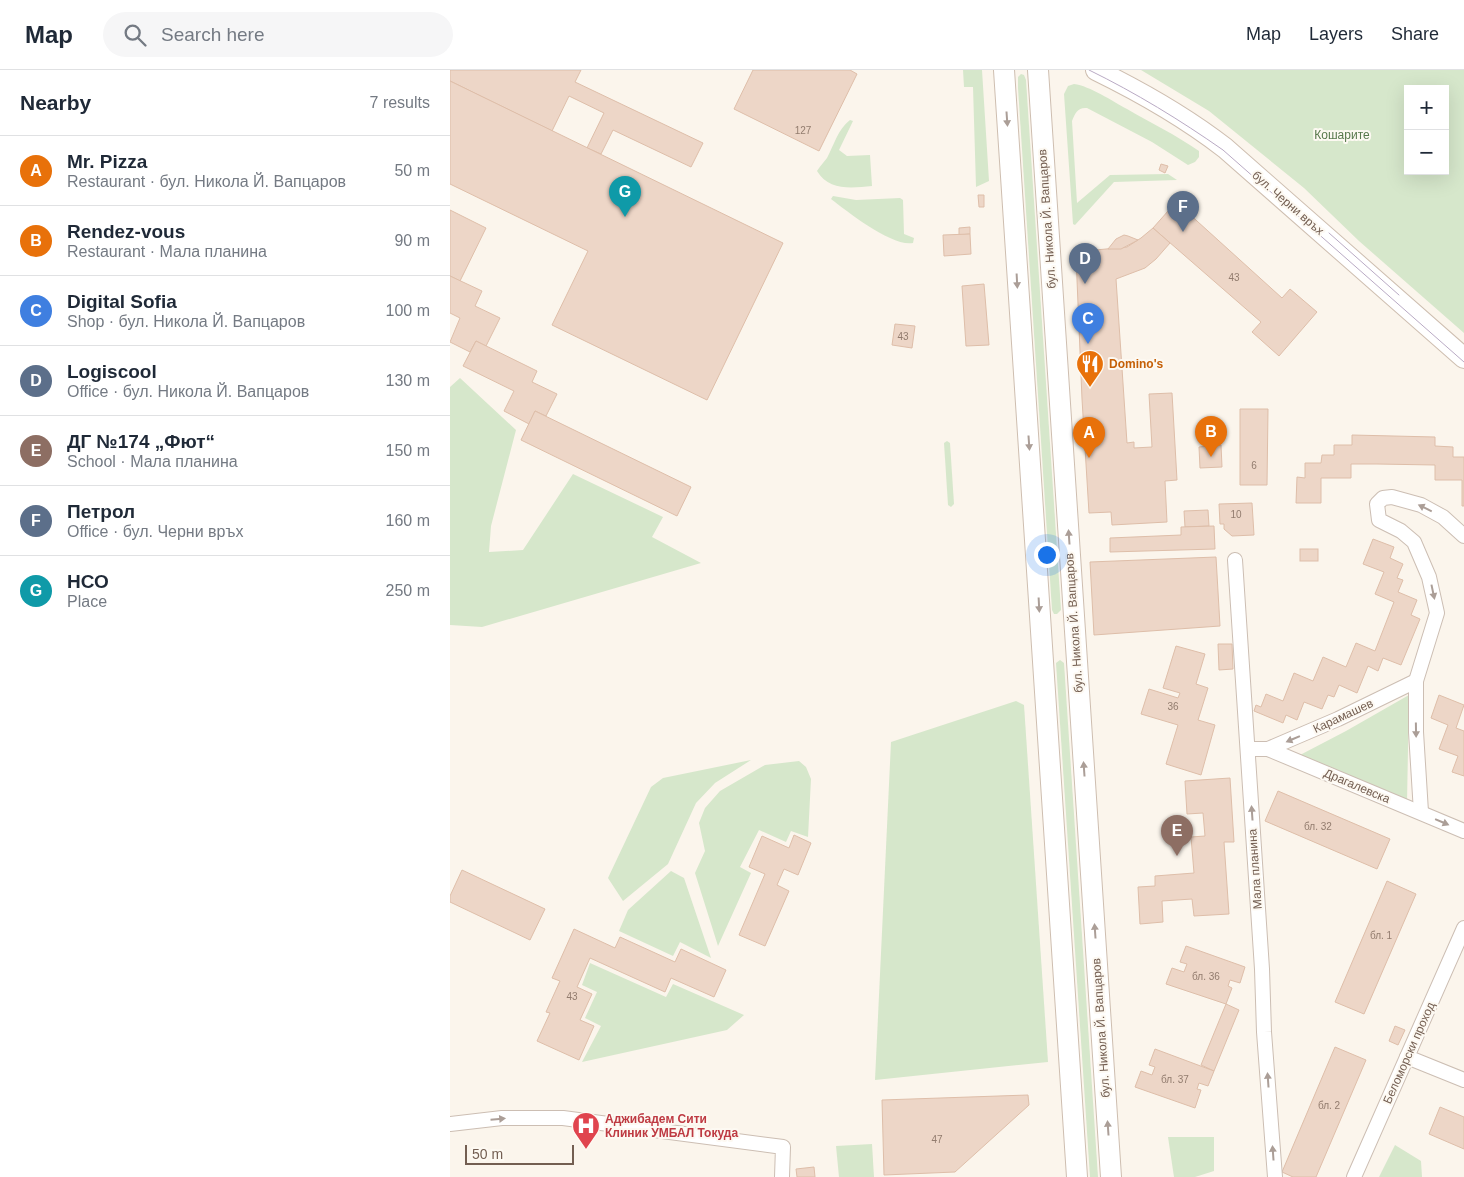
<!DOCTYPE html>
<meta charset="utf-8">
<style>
:root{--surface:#fff;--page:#f6f6f7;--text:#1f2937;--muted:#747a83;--line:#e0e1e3;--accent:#0b8043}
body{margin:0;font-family:Helvetica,sans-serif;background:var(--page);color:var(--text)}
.controls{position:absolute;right:15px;top:15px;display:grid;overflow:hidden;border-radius:0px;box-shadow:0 5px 20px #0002}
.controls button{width:45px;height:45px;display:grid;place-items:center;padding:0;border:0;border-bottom:1px solid var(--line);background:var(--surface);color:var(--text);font:25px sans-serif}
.scale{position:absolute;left:15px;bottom:12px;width:109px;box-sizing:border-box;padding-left:5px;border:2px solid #735e51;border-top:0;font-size:14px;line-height:18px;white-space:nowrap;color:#735e51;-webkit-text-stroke:4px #fdf9f2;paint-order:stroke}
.you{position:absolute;left:596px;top:484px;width:18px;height:18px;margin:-12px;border:4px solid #fff;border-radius:50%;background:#1a73e8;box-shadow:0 0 0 8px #1a73e833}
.badge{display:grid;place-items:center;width:32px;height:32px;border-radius:50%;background:var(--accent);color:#fff;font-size:16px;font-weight:700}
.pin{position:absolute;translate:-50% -41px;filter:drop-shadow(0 1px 2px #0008)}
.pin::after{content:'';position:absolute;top:26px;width:18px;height:15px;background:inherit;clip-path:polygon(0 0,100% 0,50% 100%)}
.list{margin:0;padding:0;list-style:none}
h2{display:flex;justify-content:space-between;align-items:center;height:65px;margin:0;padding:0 20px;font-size:21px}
h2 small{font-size:16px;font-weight:400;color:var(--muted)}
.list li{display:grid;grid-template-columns:32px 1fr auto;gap:15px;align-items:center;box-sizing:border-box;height:70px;padding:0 20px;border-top:1px solid var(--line)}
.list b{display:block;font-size:19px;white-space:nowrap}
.list p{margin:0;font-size:16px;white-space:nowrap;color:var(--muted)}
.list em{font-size:16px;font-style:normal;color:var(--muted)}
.icon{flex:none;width:28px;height:28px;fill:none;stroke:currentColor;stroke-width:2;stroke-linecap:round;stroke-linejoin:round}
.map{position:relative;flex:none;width:1014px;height:1107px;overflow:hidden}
header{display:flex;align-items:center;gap:30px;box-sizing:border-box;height:70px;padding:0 25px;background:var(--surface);border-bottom:1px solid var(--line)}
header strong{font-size:24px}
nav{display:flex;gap:28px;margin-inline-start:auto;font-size:18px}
.search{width:350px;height:45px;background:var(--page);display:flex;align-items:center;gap:12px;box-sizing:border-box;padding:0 18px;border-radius:28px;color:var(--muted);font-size:19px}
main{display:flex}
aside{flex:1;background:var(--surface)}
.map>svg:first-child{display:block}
.green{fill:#d6e7cb;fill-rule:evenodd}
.building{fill:#edd6c7;stroke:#debea9}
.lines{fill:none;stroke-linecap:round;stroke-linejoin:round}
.street-casing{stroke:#ccbeb3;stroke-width:16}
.secondary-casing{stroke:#cebeb0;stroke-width:22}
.street{stroke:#fff;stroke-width:14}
.secondary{stroke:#fff;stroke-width:20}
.tram{stroke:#b9aac4;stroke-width:1}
.oneway{fill:#ab9e97}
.labels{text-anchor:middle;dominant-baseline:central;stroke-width:4;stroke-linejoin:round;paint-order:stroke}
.number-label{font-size:10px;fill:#927c6e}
.park-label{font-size:12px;fill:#57784b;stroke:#fdf9f2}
.street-label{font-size:12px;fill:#735e51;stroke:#fdf9f2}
.food-label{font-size:12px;font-weight:bold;fill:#c56008;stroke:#fdf9f2;text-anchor:start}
.health-label{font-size:12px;font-weight:bold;fill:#be3a42;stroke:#fdf9f2;text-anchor:start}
</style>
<header>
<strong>Map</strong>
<div class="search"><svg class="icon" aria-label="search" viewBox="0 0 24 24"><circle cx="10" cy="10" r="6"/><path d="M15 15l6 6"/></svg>Search here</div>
<nav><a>Map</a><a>Layers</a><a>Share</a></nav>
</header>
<main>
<aside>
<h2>Nearby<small>7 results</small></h2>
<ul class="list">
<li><span class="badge" style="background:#e8710a">A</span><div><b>Mr. Pizza</b><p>Restaurant · бул. Никола Й. Вапцаров</p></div><em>50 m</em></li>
<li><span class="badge" style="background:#e8710a">B</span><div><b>Rendez-vous</b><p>Restaurant · Мала планина</p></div><em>90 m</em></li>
<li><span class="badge" style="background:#3f7fe0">C</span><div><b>Digital Sofia</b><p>Shop · бул. Никола Й. Вапцаров</p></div><em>100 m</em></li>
<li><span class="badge" style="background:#5c6f8a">D</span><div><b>Logiscool</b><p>Office · бул. Никола Й. Вапцаров</p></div><em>130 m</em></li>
<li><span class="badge" style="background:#8d6e63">E</span><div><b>ДГ №174 „Фют“</b><p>School · Мала планина</p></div><em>150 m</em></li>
<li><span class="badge" style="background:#5c6f8a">F</span><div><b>Петрол</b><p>Office · бул. Черни връх</p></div><em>160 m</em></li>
<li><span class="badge" style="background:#0f9aa8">G</span><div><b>НСО</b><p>Place</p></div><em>250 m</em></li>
</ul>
</aside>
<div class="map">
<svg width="1014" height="1107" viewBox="0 0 1014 1107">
<rect width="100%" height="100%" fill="#fbf5ec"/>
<g class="green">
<path d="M513,0H532L539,111L526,117L523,17H514Z"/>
<path d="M691,0H1014V263L909,171L854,118L759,41ZM958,19H995V101H958Z"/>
<path d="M571,4L574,5L576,10L611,540L607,544H604L602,540L568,18V7Z"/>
<path d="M624,14C640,16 662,31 677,39C701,53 726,65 749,81V87L745,92L738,95L702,72L637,38C628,37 625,43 622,51L627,133L660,105L718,104L727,110L664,112L625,155L623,154L614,24L618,16Z"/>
<path d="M400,50L403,51L389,80L397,86L420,85L422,116C401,118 379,121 367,101C370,96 374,92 377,88C384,75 388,59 400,50Z"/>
<path d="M383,126L406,130L450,128L453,130L454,164L464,168L463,173C442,177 398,142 381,129Z"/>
<path d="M10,308L66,360L41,456L39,482L73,480L123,404L213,447L202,467L251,493L32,557L0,555V317Z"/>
<path d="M497,371L500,373L504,434L501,437L498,435L494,373Z"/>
<path d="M610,590L614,593L648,1107H640L606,593Z"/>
<path d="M959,625L957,733L850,685L896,661Z"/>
<path d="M566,631L574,635L598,992L425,1010L441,672Z"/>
<path d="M301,690L265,713L246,733L218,794L173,831L158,808L201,717L213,708Z"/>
<path d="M349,691L356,697L361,709L358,767L341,761L336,772L309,760L290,797L301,803L268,876L245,803L255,781L249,753L255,738L270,721L315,695Z"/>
<path d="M221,801L234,808L261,888L230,872L223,886L169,861L178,840Z"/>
<path d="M140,893L216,927L223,914L294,945L277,960L132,992L151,956L135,948L147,922L132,915Z"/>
<path d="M718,1067H764V1101L745,1107H724Z"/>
<path d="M422,1074L424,1107H389L386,1076Z"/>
<path d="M945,1075L971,1091L972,1107H929Z"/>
</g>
<g class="building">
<path d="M0,0H131L125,12L253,73L241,97L163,60L151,84L137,78L154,43L119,26L102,61L0,11Z"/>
<path d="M303,0H400L407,4L369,81L284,39Z"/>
<path d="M0,11L333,173L257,330L102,255L138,181L0,114Z"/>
<path d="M711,94L718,96L715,103L709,100Z"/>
<path d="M528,125H534V137H529Z"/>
<path d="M726,132L832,228L840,219L867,242L829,286L802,262L811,252L703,158Z"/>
<path d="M0,140L36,158L10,211L0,206Z"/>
<path d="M520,157V164L509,165V158Z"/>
<path d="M703,158L720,173L706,189L695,198L666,209L677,373L684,372V378L702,377L699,324L722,323L727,410L715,411L717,452L662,455L661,442L639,443L632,329L626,186L635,185V181L677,177L691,168Z"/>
<path d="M520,164L521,184L494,186L493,165Z"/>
<path d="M674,165L678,166L688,170L671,179H658L666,169Z"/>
<path d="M0,206L32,221L25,236L50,248L36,276L26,271L20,282L0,272L10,248L0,243Z"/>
<path d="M534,214L539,275L516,276L512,216Z"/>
<path d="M445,254L465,256L462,278L442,275Z"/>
<path d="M26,271L87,301L82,312L107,324L96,346L85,341L79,354L54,341L64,321L13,296Z"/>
<path d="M790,339H818L817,415H790Z"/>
<path d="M85,341L241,417L227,446L71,370Z"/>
<path d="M902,365L985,367V376L1003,377V387H1014V436H1012V410H985V395L927,394H901V408H871V433H846L847,407L855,408V393H871L872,385H884V375H902Z"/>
<path d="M771,375L772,397L750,398L749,377Z"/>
<path d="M802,433L804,465L782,466L774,459V454H770L769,434Z"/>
<path d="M758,440L759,456L735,457L734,441Z"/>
<path d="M764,456L765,479L660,482V468L731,465V457Z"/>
<path d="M923,469L944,477L940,488L953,494L947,508L953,510L948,522L967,530L961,545L970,549L951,595L933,588L928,601L918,596L907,623L889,615L884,627L878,625L872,639L854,632L847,650L836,645L833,653L804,641L806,635L811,637L816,624L833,631L844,603L863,611L873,587L896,597L906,573L925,581L944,532L925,524L934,502L913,494Z"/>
<rect x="850" y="479" width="18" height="12"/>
<path d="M766,487L770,556L644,565L640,492Z"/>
<path d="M768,574H782L783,599L769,600Z"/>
<path d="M726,576L755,584L746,614L758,618L748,650L765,655L751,705L716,694L728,655L691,644L699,619L728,628L730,623L713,618Z"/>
<path d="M989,625L1014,635L1006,658L1014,661V706L1002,702L1008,686L989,679L998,655L981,648Z"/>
<path d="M780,708L784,772H774L779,844L744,846L742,829L712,831L713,852L690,854L688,817L705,816V806L744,803L741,767L755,766L753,743L737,744L735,711Z"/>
<path d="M828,721L940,769L927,799L815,751Z"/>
<path d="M344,765L361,773L348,805L334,799L327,815L339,821L315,876L289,865L315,804L299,797L312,766L339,778Z"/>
<path d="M12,800L95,839L80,870L0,832V826Z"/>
<path d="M937,811L966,824L914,944L885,932Z"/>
<path d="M124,859L165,878L170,867L225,892L231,879L276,900L264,927L221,908L215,922L140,888L127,917L142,924L130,950L144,956L129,990L87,971L100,943L96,942L110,911L102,908Z"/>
<path d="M736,876L795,897L790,913L780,910L778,916L782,918L776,934L716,914L722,898L734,902L737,894L730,892Z"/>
<path d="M776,934L789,940L764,1001L751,995Z"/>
<path d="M945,956L955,960L948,975L939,971Z"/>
<path d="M885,977L916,990L866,1107H843L832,1102Z"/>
<path d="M705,979L764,1001L758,1016L749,1013L747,1019L751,1020L745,1038L685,1017L691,1001L702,1005L705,997L699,995Z"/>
<path d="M578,1025L579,1035L505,1102L434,1105L432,1030Z"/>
<path d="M990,1037L1014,1047V1079L979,1064Z"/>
<path d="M364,1097L365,1107H347L346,1099Z"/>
</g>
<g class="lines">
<defs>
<g id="street">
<path d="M785,490L812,899L814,962L825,1107"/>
<path d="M798,679H818L1014,761"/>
<path d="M818,679L888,649L966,611"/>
<path d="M971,742L966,662V611L987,543L979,507L964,472L951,461L929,450L927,434L933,428L942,427L971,435L993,447L1014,466"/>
<path d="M957,987L1014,1010"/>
<path d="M0,1054L52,1048H113L333,1077L332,1107"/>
<path d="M904,1107L1014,858"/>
</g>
<g id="secondary">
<path d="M554,0L627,1107"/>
<path d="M588,0L661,1107"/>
<path d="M646,0C691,22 735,47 775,78L1014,288"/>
</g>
</defs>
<use href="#street" class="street-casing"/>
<use href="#secondary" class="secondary-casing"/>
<use href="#street" class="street"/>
<use href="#secondary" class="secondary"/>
<g class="tram">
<path d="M639,0C686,23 730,50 773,80L1014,292"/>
<path d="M879,163L949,225"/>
</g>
</g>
<defs><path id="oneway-solid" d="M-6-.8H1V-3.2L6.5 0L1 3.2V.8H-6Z" transform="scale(1.25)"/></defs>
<g class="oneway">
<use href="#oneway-solid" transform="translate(557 49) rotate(86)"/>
<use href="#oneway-solid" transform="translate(567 211) rotate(87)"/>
<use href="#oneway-solid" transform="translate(579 373) rotate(86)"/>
<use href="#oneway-solid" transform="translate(975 438) rotate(-154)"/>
<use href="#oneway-solid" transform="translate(619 467) rotate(-94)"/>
<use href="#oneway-solid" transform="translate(983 522) rotate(78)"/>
<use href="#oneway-solid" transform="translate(589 535) rotate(87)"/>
<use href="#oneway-solid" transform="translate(966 660) rotate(89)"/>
<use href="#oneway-solid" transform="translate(843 669) rotate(157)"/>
<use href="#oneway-solid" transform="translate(634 699) rotate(-94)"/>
<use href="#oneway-solid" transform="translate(802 743) rotate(-94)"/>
<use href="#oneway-solid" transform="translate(992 752) rotate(23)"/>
<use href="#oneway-solid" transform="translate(645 861) rotate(-94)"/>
<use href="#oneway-solid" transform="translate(818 1010) rotate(-94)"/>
<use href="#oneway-solid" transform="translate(48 1049) rotate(-5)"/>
<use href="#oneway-solid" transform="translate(658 1058) rotate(-94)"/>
<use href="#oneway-solid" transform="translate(823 1083) rotate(-94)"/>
</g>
<defs>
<symbol id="restaurant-pin" viewBox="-11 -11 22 30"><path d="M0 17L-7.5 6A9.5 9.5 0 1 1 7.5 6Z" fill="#e8710a" stroke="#fdf9f2"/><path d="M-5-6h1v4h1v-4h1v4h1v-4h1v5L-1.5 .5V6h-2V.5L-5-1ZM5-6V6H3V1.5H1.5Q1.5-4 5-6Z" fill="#fff"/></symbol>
<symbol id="hospital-pin" viewBox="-11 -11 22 30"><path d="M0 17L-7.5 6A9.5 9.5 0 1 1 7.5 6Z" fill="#e0444e" stroke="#fdf9f2"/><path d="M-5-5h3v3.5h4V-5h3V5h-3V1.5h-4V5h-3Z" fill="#fff"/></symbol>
</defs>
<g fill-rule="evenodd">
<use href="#restaurant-pin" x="624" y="278" width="32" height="43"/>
<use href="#hospital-pin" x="120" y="1040" width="32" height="43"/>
</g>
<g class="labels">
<g class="number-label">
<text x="353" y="60">127</text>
<text x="784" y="207">43</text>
<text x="453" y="266">43</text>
<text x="804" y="395">6</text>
<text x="786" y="444">10</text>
<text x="723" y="636">36</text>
<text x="868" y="756">бл. 32</text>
<text x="931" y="865">бл. 1</text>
<text x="756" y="906">бл. 36</text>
<text x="122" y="926">43</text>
<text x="725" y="1009">бл. 37</text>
<text x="879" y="1035">бл. 2</text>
<text x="487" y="1069">47</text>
</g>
<g class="park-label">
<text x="892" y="65">Кошарите</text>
</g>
<g class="street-label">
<text transform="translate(838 133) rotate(41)">бул. Черни връх</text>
<text transform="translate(597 149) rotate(-94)">бул. Никола Й. Вапцаров</text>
<text transform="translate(624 553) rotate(-94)">бул. Никола Й. Вапцаров</text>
<text transform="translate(893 646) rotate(-25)">Карамашев</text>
<text transform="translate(907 716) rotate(23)">Драгалевска</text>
<text transform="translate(805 799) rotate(-94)">Мала планина</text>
<text transform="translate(651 958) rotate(-94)">бул. Никола Й. Вапцаров</text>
<text transform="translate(959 983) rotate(-66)">Беломорски проход</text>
</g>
<g class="food-label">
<text x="659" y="294">Domino's</text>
</g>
<g class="health-label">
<text x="155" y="1049">Аджибадем Сити<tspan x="155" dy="14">Клиник УМБАЛ Токуда</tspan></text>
</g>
</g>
</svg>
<div class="controls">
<button>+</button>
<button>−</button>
</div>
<div class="scale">50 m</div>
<div class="you"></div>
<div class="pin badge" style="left:639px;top:388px;background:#e8710a">A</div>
<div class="pin badge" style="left:761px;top:387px;background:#e8710a">B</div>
<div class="pin badge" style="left:638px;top:274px;background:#3f7fe0">C</div>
<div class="pin badge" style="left:635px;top:214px;background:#5c6f8a">D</div>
<div class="pin badge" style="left:727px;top:786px;background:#8d6e63">E</div>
<div class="pin badge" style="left:733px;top:162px;background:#5c6f8a">F</div>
<div class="pin badge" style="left:175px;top:147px;background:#0f9aa8">G</div>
</div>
</main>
